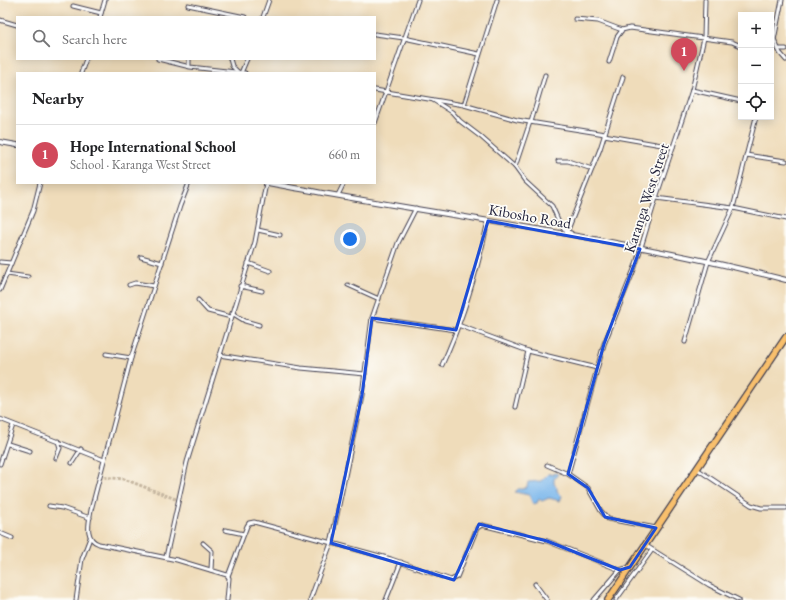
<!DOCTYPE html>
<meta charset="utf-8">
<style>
:root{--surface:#fff;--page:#f2f2f2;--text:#202124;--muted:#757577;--line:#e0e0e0;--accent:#d1495b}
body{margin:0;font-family:"EB Garamond",serif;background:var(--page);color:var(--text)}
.controls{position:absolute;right:12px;top:12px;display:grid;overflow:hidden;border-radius:0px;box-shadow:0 2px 10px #0003}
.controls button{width:36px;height:36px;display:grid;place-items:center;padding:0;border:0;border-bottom:1px solid var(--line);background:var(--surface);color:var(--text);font:20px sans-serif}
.you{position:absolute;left:350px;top:239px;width:14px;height:14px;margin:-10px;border:3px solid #fff;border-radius:50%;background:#1a73e8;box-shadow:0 0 0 6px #1a73e833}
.badge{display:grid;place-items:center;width:26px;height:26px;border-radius:50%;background:var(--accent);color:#fff;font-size:13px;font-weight:700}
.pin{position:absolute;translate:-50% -33px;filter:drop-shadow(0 1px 2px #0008)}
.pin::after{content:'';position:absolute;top:21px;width:14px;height:12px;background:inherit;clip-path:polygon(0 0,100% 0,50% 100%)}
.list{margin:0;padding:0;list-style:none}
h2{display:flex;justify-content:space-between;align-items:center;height:52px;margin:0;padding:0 16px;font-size:17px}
h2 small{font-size:13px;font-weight:400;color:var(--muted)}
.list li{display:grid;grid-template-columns:26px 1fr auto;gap:12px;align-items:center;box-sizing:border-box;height:60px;padding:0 16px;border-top:1px solid var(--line)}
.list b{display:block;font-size:15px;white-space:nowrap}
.list p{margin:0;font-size:13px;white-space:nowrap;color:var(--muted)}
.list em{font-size:13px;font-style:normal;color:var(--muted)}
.icon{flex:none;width:22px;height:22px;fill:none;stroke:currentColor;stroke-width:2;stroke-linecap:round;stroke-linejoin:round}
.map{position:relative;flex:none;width:786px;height:600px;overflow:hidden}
.search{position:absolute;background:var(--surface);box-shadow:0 2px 10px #0003;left:16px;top:16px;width:360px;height:44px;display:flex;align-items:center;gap:10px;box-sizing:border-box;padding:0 14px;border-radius:0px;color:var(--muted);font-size:15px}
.panel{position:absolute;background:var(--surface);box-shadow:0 2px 10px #0003;left:16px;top:72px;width:360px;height:112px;border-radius:0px}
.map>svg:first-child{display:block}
.water{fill:#79b6eb;stroke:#4e6c93}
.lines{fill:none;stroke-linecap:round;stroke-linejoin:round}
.minor-tunnel{stroke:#c6b7a1;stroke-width:3;stroke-dasharray:3 1.5;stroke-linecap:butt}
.minor-casing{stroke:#413e4e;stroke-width:5}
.tertiary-casing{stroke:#413e4e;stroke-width:6}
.trunk-casing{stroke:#413e4e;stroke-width:8}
.minor{stroke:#fff;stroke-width:3}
.tertiary{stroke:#fff;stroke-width:4}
.trunk{stroke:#f8bf6c;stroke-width:5.5}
.marked{fill:none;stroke:#1d4ed8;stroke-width:3;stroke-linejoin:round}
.labels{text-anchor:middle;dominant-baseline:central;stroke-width:3.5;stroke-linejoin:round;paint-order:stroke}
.street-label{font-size:15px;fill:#22223b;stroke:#fdfcf7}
</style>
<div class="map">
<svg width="786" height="600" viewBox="0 0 786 600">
<rect width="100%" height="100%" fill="#fdfcf7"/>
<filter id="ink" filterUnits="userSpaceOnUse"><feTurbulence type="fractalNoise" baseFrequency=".025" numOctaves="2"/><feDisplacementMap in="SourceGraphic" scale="8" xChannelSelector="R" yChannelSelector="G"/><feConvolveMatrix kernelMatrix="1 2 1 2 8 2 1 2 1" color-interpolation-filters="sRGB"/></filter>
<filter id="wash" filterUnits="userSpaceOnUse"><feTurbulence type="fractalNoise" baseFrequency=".012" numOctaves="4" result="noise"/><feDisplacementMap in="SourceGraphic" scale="16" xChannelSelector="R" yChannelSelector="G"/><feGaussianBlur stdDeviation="0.9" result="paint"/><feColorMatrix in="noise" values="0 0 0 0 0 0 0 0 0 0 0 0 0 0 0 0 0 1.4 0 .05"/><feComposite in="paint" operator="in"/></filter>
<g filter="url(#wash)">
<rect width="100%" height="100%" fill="#efdcba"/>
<path class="water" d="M549,473L550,475L555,473L558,474L554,479V484L557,487V491L562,496L560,501L549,498L542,501L539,499L537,503L533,504L529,495L515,492L518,489H523L527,487L528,482L541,481Z"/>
</g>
<g filter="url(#ink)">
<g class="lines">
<path class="minor-tunnel" d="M100,477L124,479L178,500"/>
<defs>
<g id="minor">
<path d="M188,5L245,17"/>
<path d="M73,6L101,13"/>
<path d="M100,17L105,0"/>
<path d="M263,17L269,0"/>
<path d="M575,19L598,21L622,30"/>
<path d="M0,20L17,25"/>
<path d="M375,34L404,38L479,54"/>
<path d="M774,39L780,53L786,60"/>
<path d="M778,49H786"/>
<path d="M771,55L782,0"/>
<path d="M158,59L190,67L245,73"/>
<path d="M230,59L232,66L238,72"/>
<path d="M609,62L617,37L622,30L630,28L732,42L741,46"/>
<path d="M189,66V59"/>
<path d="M81,73L86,59"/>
<path d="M241,73L247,59"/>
<path d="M375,90L464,105L517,120L605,134"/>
<path d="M692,90L741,101"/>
<path d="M433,100L452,112L460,121L481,137L515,167L525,181L552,206L560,224L567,232"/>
<path d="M464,105L497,0"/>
<path d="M531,122L545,75"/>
<path d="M375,123L418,0"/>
<path d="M604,135L673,147"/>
<path d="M746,155L786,161"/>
<path d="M558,161H568L592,169"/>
<path d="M515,167L530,122"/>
<path d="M189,183L180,206L131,358L91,510C89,522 84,539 99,544L177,560L227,575L229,578L227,600"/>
<path d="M338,195L344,183"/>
<path d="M656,198L733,208L756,117"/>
<path d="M258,230L280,235"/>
<path d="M571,233L567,232L600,149L623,77"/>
<path d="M141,257L162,263"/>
<path d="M0,262L11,263"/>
<path d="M248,263L270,271"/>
<path d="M7,274L28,277"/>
<path d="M129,285L135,283L154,286"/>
<path d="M348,285L379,299"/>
<path d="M240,286L262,291"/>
<path d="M0,290L33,211L40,183"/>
<path d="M198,300L208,311L231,317"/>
<path d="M232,313L245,321L259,325"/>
<path d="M372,318L456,330"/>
<path d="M458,325L528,351L597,368"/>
<path d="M685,342L708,262L733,208L786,219"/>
<path d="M106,354L131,358"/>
<path d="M219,355L301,368L365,374"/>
<path d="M442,365C462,322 478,268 488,221"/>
<path d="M515,407L528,351"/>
<path d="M0,419L104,460"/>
<path d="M8,444L30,451"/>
<path d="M56,458L60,448L58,441"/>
<path d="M72,463L81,449"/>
<path d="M0,464L13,425"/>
<path d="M547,465L568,474L588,488L601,511L608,519L656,528"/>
<path d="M697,469L751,505L761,508H786"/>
<path d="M568,474L604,344L635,267L656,198L692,90L704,38L705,0"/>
<path d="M49,506L62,508L90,518"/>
<path d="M225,530L244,534"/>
<path d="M0,533L12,538"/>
<path d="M203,543L212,551L211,570"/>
<path d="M645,545L709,585L739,600"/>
<path d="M166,557L187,462L255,242L266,183"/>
<path d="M228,576L247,526L249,523L254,522L391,559L451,580L457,577L477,528L482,525L547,541L620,570"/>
<path d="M535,584L547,600"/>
<path d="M76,600L82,559L90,538"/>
<path d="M310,600L331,543L362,395L372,318L398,243L416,208"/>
<path d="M386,600L401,562"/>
<path d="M594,600L620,570L630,567"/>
<path d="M616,600L652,550"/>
</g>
<g id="tertiary">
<path d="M0,142L17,145"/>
<path d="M268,183C440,216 616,236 786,280"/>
</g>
<path id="trunk" d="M608,600L786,337"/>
</defs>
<use href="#minor" class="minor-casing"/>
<use href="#tertiary" class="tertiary-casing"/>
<use href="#trunk" class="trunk-casing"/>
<use href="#minor" class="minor"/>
<use href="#tertiary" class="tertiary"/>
<use href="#trunk" class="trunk"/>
</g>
</g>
<path class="marked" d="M488,221L640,249L604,344L568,474L588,488L605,517L656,528L630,567L620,570L547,541L479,524L454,580L331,543L362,395L372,318L456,330Z"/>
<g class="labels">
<g class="street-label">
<text transform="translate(646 198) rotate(-72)">Karanga West Street</text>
<text transform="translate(530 216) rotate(10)">Kibosho Road</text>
</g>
</g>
</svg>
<div class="controls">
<button>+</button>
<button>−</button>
<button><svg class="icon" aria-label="locate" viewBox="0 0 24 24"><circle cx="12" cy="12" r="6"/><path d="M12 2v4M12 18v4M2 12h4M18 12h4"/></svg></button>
</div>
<div class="you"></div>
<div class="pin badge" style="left:684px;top:71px">1</div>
<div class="search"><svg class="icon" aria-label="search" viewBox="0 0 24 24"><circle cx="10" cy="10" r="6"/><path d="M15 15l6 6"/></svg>Search here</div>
<section class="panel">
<h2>Nearby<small></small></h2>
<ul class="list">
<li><span class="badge">1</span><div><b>Hope International School</b><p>School · Karanga West Street</p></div><em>660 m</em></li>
</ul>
</section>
</div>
